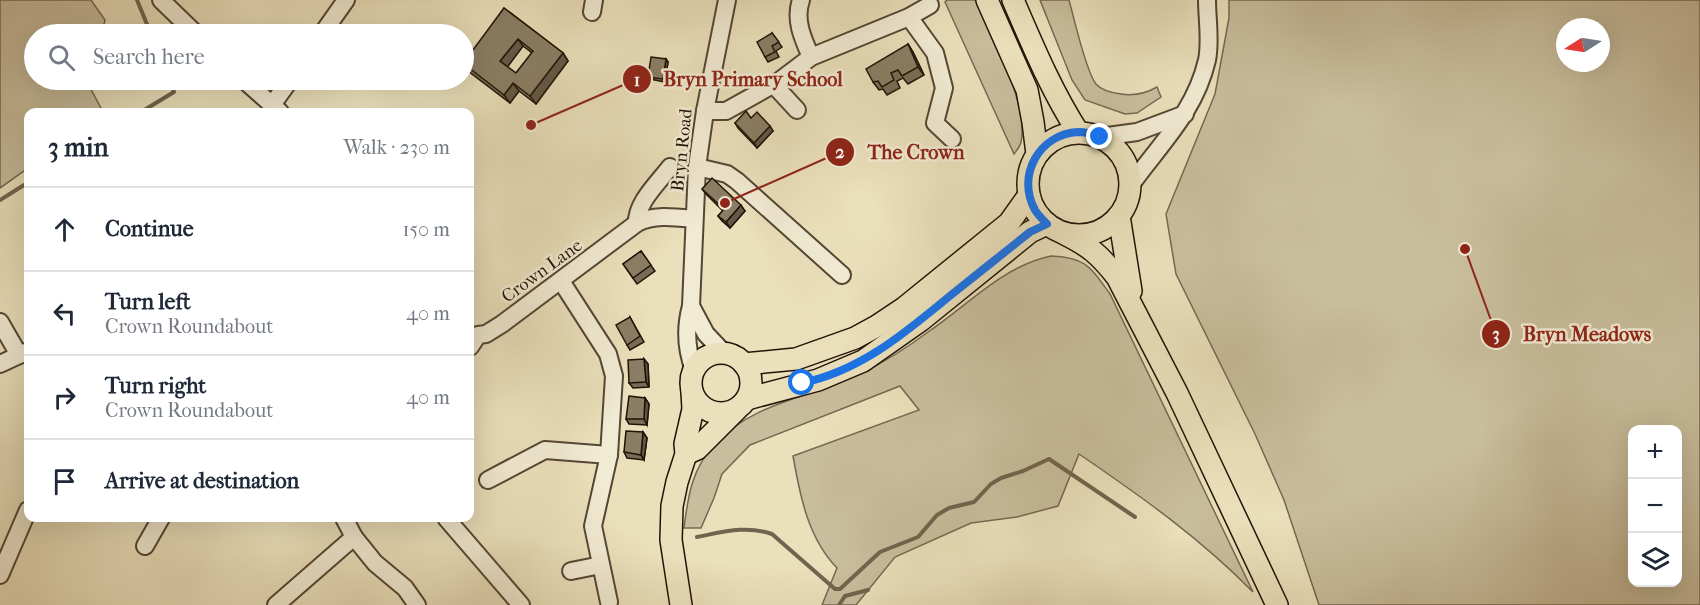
<!DOCTYPE html>
<meta charset="utf-8">
<style>
:root{--surface:#fff;--page:#f6f6f7;--text:#1f2937;--muted:#747a83;--line:#e0e1e3}
body{margin:0;font-family:"IM FELL French Canon",serif;background:var(--page);color:var(--text)}
.controls{position:absolute;right:18px;bottom:18px;display:grid;overflow:hidden;border-radius:12px;box-shadow:0 6px 24px #0002}
.controls button{width:54px;height:54px;display:grid;place-items:center;padding:0;border:0;border-bottom:2px solid var(--line);background:var(--surface);color:var(--text);font:30px sans-serif}
.compass{position:absolute;left:1556px;top:18px;width:54px;height:54px;border-radius:50%;background:var(--surface);box-shadow:0 6px 24px #0002;rotate:258deg}
.stop{position:absolute;width:18px;height:18px;margin:-14px;border:4px solid #1a73e8;border-radius:50%;background:#fff}
.stop.end{background:#1a73e8;border-color:#fff;box-shadow:0 2px 6px #0008}
.list{margin:0;padding:0;list-style:none}
h2{display:flex;justify-content:space-between;align-items:center;height:78px;margin:0;padding:0 24px;font-size:26px}
h2 small{font-size:20px;font-weight:400;color:var(--muted)}
.list li{display:grid;grid-template-columns:39px 1fr auto;gap:18px;align-items:center;box-sizing:border-box;height:84px;padding:0 24px;border-top:2px solid var(--line)}
.list b{display:block;font-size:22px;white-space:nowrap}
.list p{margin:0;font-size:20px;white-space:nowrap;color:var(--muted)}
.list em{font-size:20px;font-style:normal;color:var(--muted)}
.icon{flex:none;width:33px;height:33px;fill:none;stroke:currentColor;stroke-width:2;stroke-linecap:round;stroke-linejoin:round}
.map{position:relative;flex:none;width:1700px;height:605px;overflow:hidden}
.search{position:absolute;background:var(--surface);box-shadow:0 6px 24px #0002;left:24px;top:24px;width:450px;height:66px;display:flex;align-items:center;gap:15px;box-sizing:border-box;padding:0 21px;border-radius:33px;color:var(--muted);font-size:22px}
.panel{position:absolute;background:var(--surface);box-shadow:0 6px 24px #0002;left:24px;top:108px;width:450px;height:414px;border-radius:12px}
.map>svg:first-child{display:block}
.green{fill:#c8bd9c;stroke:#756852;stroke-width:1.5;fill-rule:evenodd}
.lines{fill:none;stroke-linecap:round;stroke-linejoin:round}
.stream{stroke:#71644e;stroke-width:4}
.minor-casing{stroke:#544634;stroke-width:20}
.major-casing{stroke:#221307;stroke-width:24}
.minor{stroke:#f1ebd3;stroke-width:16}
.major{stroke:#eae0bb;stroke-width:21}
.wall{fill:#776c57;stroke:#221307;stroke-width:1.5;fill-rule:evenodd}
.shaded-wall{fill:#615847;stroke:#221307;stroke-width:1.5}
.building{fill:#8a7e65;stroke:#221307;stroke-width:1.5;fill-rule:evenodd}
.route{stroke:#1a73e8;stroke-width:8}
.labels{text-anchor:middle;dominant-baseline:central;stroke-width:5;stroke-linejoin:round;paint-order:stroke}
.street-label{font-size:18px;fill:#221307;stroke:#f1ebd3}
.leader{fill:none;stroke:#8f2418;stroke-width:2}
.callout-dot{fill:#8f2418;stroke:#f1ebd3;stroke-width:2}
.mark-label{font-size:18px;text-anchor:middle;font-weight:bold;fill:#fff}
.callout-label{font-size:20px;text-anchor:middle;font-weight:bold;fill:#8f2418;stroke:#f1ebd3;stroke-width:5;stroke-linejoin:round;paint-order:stroke}
</style>
<div class="map">
<svg width="1700" height="605" viewBox="0 0 1700 605">
<rect width="100%" height="100%" fill="#eae0bb"/>
<filter id="stains"><feTurbulence type="fractalNoise" baseFrequency=".00333" numOctaves="4"/><feColorMatrix values="0 0 0 0 .2 0 0 0 0 .09 0 0 0 0 .02 0 0 0 .5 -.17"/></filter>
<radialGradient id="worn" r=".72"><stop offset=".6" stop-color="#630" stop-opacity="0"/><stop offset="1" stop-color="#630" stop-opacity=".3"/></radialGradient>
<g class="green">
<path d="M0,0H91L105,20L102,34H34V80H86L103,112H28V168L0,188Z"/>
<path d="M947,0H977C992,35 1029,106 1021,142C1020,147 1016,151 1014,154L945,2Z"/>
<path d="M1040,0H1069C1074,18 1086,72 1096,84C1102,91 1113,93 1121,94C1134,96 1145,94 1157,87L1161,97L1137,113L1125,114L1085,100L1072,80Z"/>
<path d="M1229,0H1700V605H1319L1284,500L1255,434L1176,274L1166,214L1215,94L1229,18ZM1565,27H1601V63H1565ZM1632,430H1678V582H1632Z"/>
<path d="M1051,256C1086,257 1091,268 1110,294L1253,592C1200,538 1142,497 1079,454L1058,506L1017,517L971,523L895,557L856,605H822L837,568C808,538 800,496 793,456L919,410L900,386L750,445L722,474L714,498L701,528H684C688,496 692,468 715,444C753,402 813,397 862,373C884,362 908,347 928,332C968,305 1003,266 1051,256Z"/>
</g>
<g class="lines">
<g class="stream">
<path d="M137,0L151,34"/>
<path d="M141,112L174,92L171,84"/>
<path d="M0,200L24,185"/>
<path d="M697,537C723,532 746,525 772,534L835,589H840L880,552L918,537L937,515L949,508L974,502L991,484L1001,478L1023,471L1049,459L1135,517"/>
<path d="M839,605L845,596L868,590"/>
</g>
<defs>
<g id="minor">
<path d="M161,0L196,34"/>
<path d="M801,0C794,20 803,39 811,57"/>
<path d="M592,12L594,0"/>
<path d="M909,17L935,53L944,88L935,123L952,139"/>
<path d="M322,34L346,0"/>
<path d="M244,80L280,112"/>
<path d="M773,84L797,110"/>
<path d="M272,105L290,80"/>
<path d="M705,111H726L778,82L811,57L909,17L930,5"/>
<path d="M1100,137L1137,132L1185,114"/>
<path d="M697,167L727,174L737,181L842,275"/>
<path d="M1130,186C1160,144 1195,112 1207,60C1211,41 1207,19 1207,0"/>
<path d="M637,223C636,203 658,183 670,167"/>
<path d="M561,281L608,354L614,376L609,455L593,526L609,602"/>
<path d="M691,306L706,334L724,353"/>
<path d="M0,322L19,355"/>
<path d="M470,347L478,335L486,334L502,324L637,223C653,214 675,217 694,219"/>
<path d="M0,364L28,351"/>
<path d="M694,370C686,349 685,328 691,306L697,167L705,111L727,0"/>
<path d="M488,480L545,450L609,455"/>
<path d="M446,518L521,605"/>
<path d="M354,537L375,563L405,588L417,605"/>
<path d="M145,546L161,518"/>
<path d="M571,571L601,565"/>
<path d="M0,575L28,510"/>
<path d="M276,605L354,537L344,518"/>
</g>
<g id="major">
<path d="M987,0L1027,90L1033,122L1037,154"/>
<path d="M1013,0C1033,46 1051,90 1078,132"/>
<circle cx="1079" cy="184" r="51"/>
<path d="M1119,216L1131,291"/>
<path d="M1063,233C1089,246 1099,254 1117,277L1177,393L1277,605"/>
<circle cx="721" cy="383" r="30"/>
<path d="M744,364L796,359L855,338L877,326L904,308L1009,223L1029,195"/>
<path d="M747,399L818,380L863,361L920,321L1030,232L1047,224"/>
<path d="M686,454L697,449L737,409"/>
<path d="M681,605L671,540L672,506L677,482L686,454L685,444L693,409L692,392"/>
</g>
</defs>
<use href="#minor" class="minor-casing"/>
<use href="#major" class="major-casing"/>
<use href="#minor" class="minor"/>
<use href="#major" class="major"/>
</g>
<g class="wall">
<path d="M504,8L563,53L568,61L536,104L519,91L510,103L468,71L464,64ZM523,46L532,53L516,73L507,67Z"/>
<path d="M772,33L782,47L776,51L779,57L768,62L765,57Z"/>
<path d="M908,44L913,52L924,75L908,84L903,78L897,81L900,88L887,95L883,89L879,90L873,82Z"/>
<path d="M666,59L668,62L665,82L650,79L648,77Z"/>
<path d="M751,118L773,131L757,148L738,128L735,123Z"/>
<path d="M702,189L745,211L730,228L722,221L718,216L723,211L706,194Z"/>
<path d="M641,251L655,271L637,284L623,264Z"/>
<path d="M630,317L644,342L630,350L627,345Z"/>
<path d="M644,359L648,364L649,387L633,388L629,383Z"/>
<path d="M645,398L649,404L647,425L629,424L626,419Z"/>
<path d="M643,432L647,438L644,460L627,458L624,452Z"/>
</g>
<g class="shaded-wall">
<path d="M518,39L523,46L506,69L500,61Z"/>
<path d="M908,44L913,52L924,75L918,67Z"/>
<path d="M563,53L568,61L536,104L530,96Z"/>
<path d="M666,59L668,62L665,82L663,79Z"/>
<path d="M513,83L519,91L510,103L504,95Z"/>
<path d="M770,126L773,131L757,148L754,143Z"/>
<path d="M741,205L745,211L730,228L726,222Z"/>
<path d="M644,359L648,364L649,387L646,382Z"/>
<path d="M645,398L649,404L647,425L644,419Z"/>
<path d="M643,432L647,438L644,460L641,455Z"/>
</g>
<g class="building">
<path d="M504,8L563,53L530,96L513,83L504,95L464,64V62ZM518,39L533,51L516,73L500,61Z"/>
<path d="M772,33L779,42L772,46L775,52L765,57L757,42Z"/>
<path d="M908,44L918,67L902,76L898,70L891,73L894,80L882,87L878,81L873,82L866,69Z"/>
<path d="M651,57L666,59L663,79L648,77Z"/>
<path d="M746,111L751,118L757,112L770,126L754,143L735,123Z"/>
<path d="M712,178L741,205L726,222L718,216L724,209L702,189Z"/>
<path d="M641,251L651,265L633,278L623,264Z"/>
<path d="M630,317L640,336L627,345L616,325Z"/>
<path d="M644,359L646,382L629,383L628,360Z"/>
<path d="M629,396L645,398L644,419H626Z"/>
<path d="M626,431L643,432L641,455L624,452Z"/>
</g>
<g class="lines">
<path class="route" d="M802,383C861,371 906,332 951,295C977,274 1004,253 1030,232L1047,224C1043,220 1038,215 1035,210C1016,176 1039,134 1078,132C1085,132 1093,134 1100,137"/>
</g>
<g class="labels">
<g class="street-label">
<text transform="translate(682 150) rotate(-84)">Bryn Road</text>
<text transform="translate(542 271) rotate(-36)">Crown Lane</text>
</g>
</g>
<path class="leader" d="M531 125L637 79M725 203L840 152M1465 249L1496 334"/>
<g class="callout-dot">
<circle cx="531" cy="125" r="6"/>
<circle cx="725" cy="203" r="6"/>
<circle cx="1465" cy="249" r="6"/>
<circle cx="637" cy="79" r="15"/>
<circle cx="840" cy="152" r="15"/>
<circle cx="1496" cy="334" r="15"/>
</g>
<g class="mark-label">
<text x="637" y="86">1</text>
<text x="840" y="158">2</text>
<text x="1496" y="340">3</text>
</g>
<g class="callout-label">
<text x="753" y="86">Bryn Primary School</text>
<text x="916" y="159">The Crown</text>
<text x="1587" y="341">Bryn Meadows</text>
</g>
<rect width="100%" height="100%" filter="url(#stains)"/>
<rect width="100%" height="100%" fill="url(#worn)"/>
</svg>
<div class="controls">
<button>+</button>
<button>−</button>
<button><svg class="icon" aria-label="layers" viewBox="0 0 24 24"><path d="M12 4l9 5-9 5-9-5zM3 14l9 5 9-5"/></svg></button>
</div>
<svg class="compass" viewBox="-18 -18 36 36"><path d="M0-13l5 13h-10z" fill="#e53935"/><path d="M0 13l5-13h-10z" fill="#747a83"/></svg>
<div class="stop" style="left:802px;top:383px"></div>
<div class="stop end" style="left:1100px;top:137px"></div>
<div class="search"><svg class="icon" aria-label="search" viewBox="0 0 24 24"><circle cx="10" cy="10" r="6"/><path d="M15 15l6 6"/></svg>Search here</div>
<section class="panel">
<h2>3 min<small>Walk · 230 m</small></h2>
<ul class="list">
<li><svg class="icon" aria-label="ahead" viewBox="0 0 24 24"><path d="M12 20V5M6 11l6-6 6 6"/></svg><div><b>Continue</b></div><em>150 m</em></li>
<li><svg class="icon" aria-label="left" viewBox="0 0 24 24"><path d="M17 20v-9H6M10 6l-5 5 5 5"/></svg><div><b>Turn left</b><p>Crown Roundabout</p></div><em>40 m</em></li>
<li><svg class="icon" aria-label="right" viewBox="0 0 24 24"><path d="M7 20v-9h11M14 6l5 5-5 5"/></svg><div><b>Turn right</b><p>Crown Roundabout</p></div><em>40 m</em></li>
<li><svg class="icon" aria-label="arrive" viewBox="0 0 24 24"><path d="M6 21V4h12l-3 4 3 4H6"/></svg><div><b>Arrive at destination</b></div></li>
</ul>
</section>
</div>
